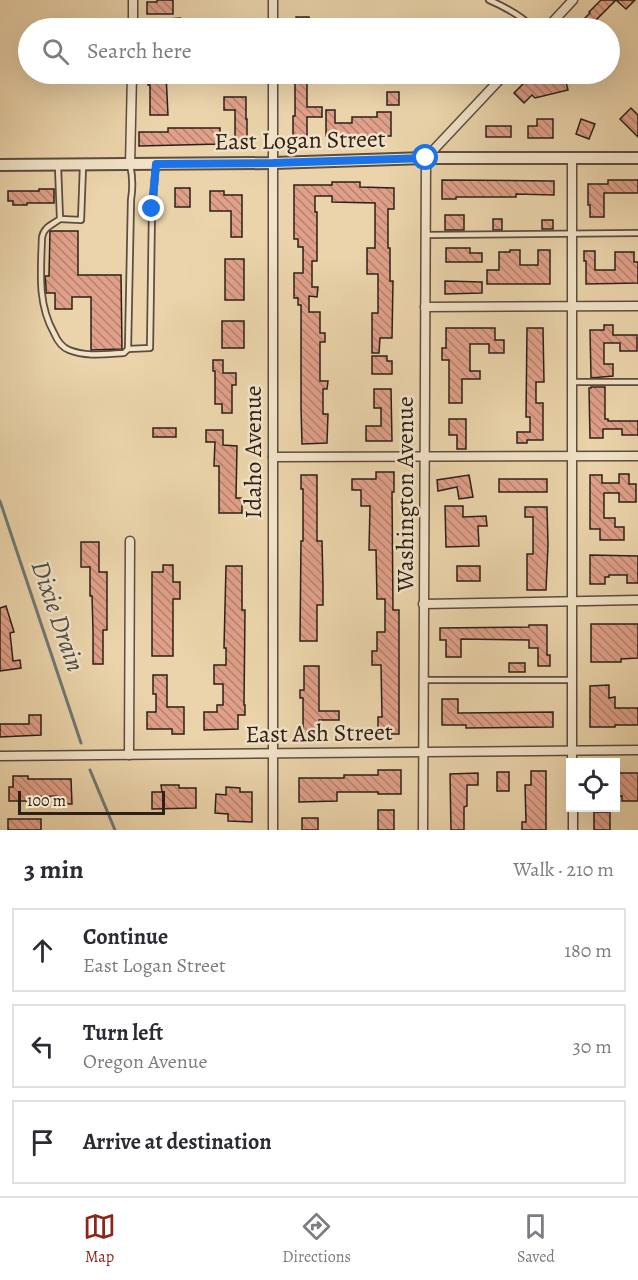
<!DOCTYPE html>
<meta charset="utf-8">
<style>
:root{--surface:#fff;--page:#f2f2f3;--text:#2b2b33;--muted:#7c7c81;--line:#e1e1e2;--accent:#8f2418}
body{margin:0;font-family:Alegreya,serif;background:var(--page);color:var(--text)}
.controls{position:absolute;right:18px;bottom:18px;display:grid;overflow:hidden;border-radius:0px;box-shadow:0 6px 24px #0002}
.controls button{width:54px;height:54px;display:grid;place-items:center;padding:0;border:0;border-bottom:2px solid var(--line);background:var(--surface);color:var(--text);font:30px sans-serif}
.scale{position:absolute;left:18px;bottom:15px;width:147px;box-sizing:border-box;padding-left:6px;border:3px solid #2c2019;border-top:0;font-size:16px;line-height:21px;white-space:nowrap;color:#2c2019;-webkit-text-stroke:4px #f2e3c8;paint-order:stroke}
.stop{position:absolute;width:18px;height:18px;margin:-14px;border:4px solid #1a73e8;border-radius:50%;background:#fff}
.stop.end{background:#1a73e8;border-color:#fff;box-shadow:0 2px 6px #0008}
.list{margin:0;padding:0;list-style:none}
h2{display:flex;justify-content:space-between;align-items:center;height:78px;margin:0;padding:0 24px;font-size:26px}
h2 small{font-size:20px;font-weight:400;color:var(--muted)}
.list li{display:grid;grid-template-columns:39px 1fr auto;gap:18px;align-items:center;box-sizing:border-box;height:84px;margin:0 12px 12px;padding:0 12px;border:2px solid var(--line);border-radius:0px}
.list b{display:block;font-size:22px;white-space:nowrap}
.list p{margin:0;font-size:20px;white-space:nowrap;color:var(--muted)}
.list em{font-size:20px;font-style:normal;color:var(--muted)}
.icon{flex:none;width:33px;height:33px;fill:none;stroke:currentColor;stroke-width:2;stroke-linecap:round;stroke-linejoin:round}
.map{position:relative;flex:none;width:638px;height:830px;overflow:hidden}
.search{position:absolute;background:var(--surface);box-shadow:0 6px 24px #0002;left:18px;right:18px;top:18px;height:66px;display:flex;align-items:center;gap:15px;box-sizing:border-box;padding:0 21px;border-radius:33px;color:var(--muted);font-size:22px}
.sheet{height:366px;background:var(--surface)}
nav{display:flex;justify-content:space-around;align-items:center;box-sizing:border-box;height:84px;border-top:2px solid var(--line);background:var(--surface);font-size:16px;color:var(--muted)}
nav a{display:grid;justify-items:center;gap:3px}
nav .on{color:var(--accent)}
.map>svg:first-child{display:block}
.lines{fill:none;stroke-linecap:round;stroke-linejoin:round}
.stream{stroke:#707977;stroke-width:3}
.building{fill:url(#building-back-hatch);stroke:#2c2019;stroke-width:1.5}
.service-casing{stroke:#5c4d3e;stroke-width:8}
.minor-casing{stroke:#5c4d3e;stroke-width:11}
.tertiary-casing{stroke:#5c4d3e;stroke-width:14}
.service{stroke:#f2e3c8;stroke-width:4.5}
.minor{stroke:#f2e3c8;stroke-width:8}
.tertiary{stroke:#f2e3c8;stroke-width:10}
.route{stroke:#1a73e8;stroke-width:8}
.labels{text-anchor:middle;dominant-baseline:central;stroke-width:5;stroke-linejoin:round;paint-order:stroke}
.street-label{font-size:24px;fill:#2c2019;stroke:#f2e3c8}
.water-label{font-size:26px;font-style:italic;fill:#4e4d48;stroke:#f2e3c8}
</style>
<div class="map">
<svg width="638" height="830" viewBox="0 0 638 830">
<defs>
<pattern id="building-back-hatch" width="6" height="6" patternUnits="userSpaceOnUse" patternTransform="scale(1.5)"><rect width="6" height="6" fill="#e0a089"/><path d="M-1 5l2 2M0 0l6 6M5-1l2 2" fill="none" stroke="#b6826f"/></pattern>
</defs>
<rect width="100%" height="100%" fill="#ebd4ab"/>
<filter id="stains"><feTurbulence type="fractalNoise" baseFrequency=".00333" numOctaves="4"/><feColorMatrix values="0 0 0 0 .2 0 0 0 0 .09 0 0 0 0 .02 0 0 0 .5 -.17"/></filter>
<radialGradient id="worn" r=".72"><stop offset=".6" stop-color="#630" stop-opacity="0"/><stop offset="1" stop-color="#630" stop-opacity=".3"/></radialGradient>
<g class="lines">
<g class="stream">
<path d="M0,501L81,743"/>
<path d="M90,770L115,830"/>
</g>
</g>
<g class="building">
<path d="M157,0H173V14H147V2H157Z"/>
<path d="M601,0H616L593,23L599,28H575L590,13L589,12Z"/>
<path d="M616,0H635L626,9Z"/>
<rect x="296" y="17" width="13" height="11"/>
<path d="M180,18V28H168V19Z"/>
<path d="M148,74H166L168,115H150V85H148Z"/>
<path d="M295,74H307V107H322V117H307V138H293V116H295Z"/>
<path d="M533,74H564L568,90L535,98L532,95L524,103L514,93Z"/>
<rect x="387" y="92" width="12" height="13"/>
<path d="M224,97H246V119H247V141H235V110H224Z"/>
<path d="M631,108L638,115V137L620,119Z"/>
<path d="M326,110H335V123H352V117H377V112H391V136H326Z"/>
<path d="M537,119H553V138H528V126H537Z"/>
<path d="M581,119L595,124L589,139L576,134Z"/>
<rect x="486" y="126" width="25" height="11"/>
<path d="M168,128H220V144L139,146V132H168Z"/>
<path d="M442,180L554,181V195L516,194V197H456V199H442Z"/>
<path d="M608,180H638V193H604V217H590V205H588V184H608Z"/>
<path d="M332,182H360V187L394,188V209H388V248H390V281H393L392,338H380L379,353H372V313H378V274H367V248H375V203L332,202V196H315V212H317V261H312V287H318L317,297L309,296V312H320V333H325V342H320V381H328L327,389H323V414H328L327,443L302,444L301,408V305H298V298H294V273H303V247H298V239H294V185H332Z"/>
<rect x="175" y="188" width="15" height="19"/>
<path d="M39,189H54V203H27V205H13V201H8V191H39Z"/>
<path d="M210,191H224V195H242V237H231V211H210Z"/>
<rect x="445" y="215" width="19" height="15"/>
<rect x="493" y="219" width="9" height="11"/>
<rect x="542" y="220" width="11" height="9"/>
<path d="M50,231H78V275H121L122,349L91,350V297H72V309H55V293H46V286L45,276H49Z"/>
<path d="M446,248H470V253H482V262H446Z"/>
<path d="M510,250H520V265H538V250H550V284H487V270H499V252H510Z"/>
<path d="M584,251H595V270H615V252H634V262H638V283L586,284V261H584Z"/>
<rect x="225" y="259" width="19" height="41"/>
<path d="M445,281L482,282V293L445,294Z"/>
<rect x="222" y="321" width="22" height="27"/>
<path d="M604,325H613V335H637V351H620V343H604V364H613V376L591,378L590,330H604Z"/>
<path d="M446,328H495V340H504V353H489V344H470V371H480V379H462V403H449V360H442V348H446Z"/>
<path d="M527,328H543L544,382H536V403H543V440H527V443H517V432H530V417H526Z"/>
<path d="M372,356H387V361H392V374H372Z"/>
<path d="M213,360H223V373H236V385H232V413H222V404H215V371H213Z"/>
<path d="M591,387H605V419H608V421H638V435H622V429H603V438H590L589,388H591Z"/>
<path d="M374,389H391L392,441H366V426H381V408H374Z"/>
<path d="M449,419H466V449H457V435H449Z"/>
<rect x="153" y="428" width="23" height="9"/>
<path d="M206,430H223V445L237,446L236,498H242V513H219V466H214L215,442H206Z"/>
<path d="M376,472H394V492H392L393,610H399V734H378V717H382L381,665H372V651H377V632H385V599H377L376,550H369L370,506H361V490H352V479H376Z"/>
<path d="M619,474H629V484H636V502H619V493H604V518H615V527H624V540H600V529H590V475H602V483H619Z"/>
<path d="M301,475H317V541H322L323,585V605H317V641H300L301,541H303V489H301Z"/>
<path d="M469,475L473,497L459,499L457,487L438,491L437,480Z"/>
<rect x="499" y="479" width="48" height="13"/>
<path d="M445,506H463V517L486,516L487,526H478L479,546L446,547Z"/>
<path d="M525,507H547L548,545L546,590H527V554H533V517H525Z"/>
<path d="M81,542H99V572H107V630H103V664H93V630L92,596H90V567H81Z"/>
<path d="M590,555L638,556V583H627V575H609V577H605V584H590Z"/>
<path d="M163,565H173V582H180V599H173V656H152V572H163Z"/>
<path d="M226,566H242V610H245L244,705H245V715H238V729L204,730V712H217V705H223V684H214V665H226V648H224Z"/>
<rect x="457" y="566" width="23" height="15"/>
<path d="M6,606L14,632L10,633L13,661L20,660L21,668L0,671V608Z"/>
<path d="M591,624H638V658L621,659V662H591Z"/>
<path d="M529,625H547V655H550V666H538V648H529V640L461,639V657H446V640H440V628L529,627Z"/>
<rect x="509" y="663" width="16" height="9"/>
<path d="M304,666H319V711H339V720H319V742H303V698H300V690H304Z"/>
<path d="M153,675H167V707H184V734H172V729H147V712H156V694H153Z"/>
<path d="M609,685V698L615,697V708H638V725H615V727H590V686Z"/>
<path d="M442,699H458V713L553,712V727L466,728V725H442Z"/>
<path d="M29,715H41V735L0,737V724H29Z"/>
<path d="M378,770H401V794H378V792H337V801L299,802V778H344V775H378Z"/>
<path d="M531,771H546V830H522V822H526L525,785H531Z"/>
<rect x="497" y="772" width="12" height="19"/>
<path d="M478,773V785H467V806L464,807V830H451L450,774Z"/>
<path d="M615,773H638V801H622V796H615Z"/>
<path d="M13,776H28V779H71L72,804H56V796L28,797V801H9V787H13Z"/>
<path d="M161,785H179V788H196V808L152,809V792H162Z"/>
<path d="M226,787L240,788V792H252V822L228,821V814L215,813L216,794L226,795Z"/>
<rect x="378" y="810" width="16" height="20"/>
<rect x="594" y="812" width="16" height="18"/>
<rect x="302" y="818" width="16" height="12"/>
<rect x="8" y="819" width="33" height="11"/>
</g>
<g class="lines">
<defs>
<g id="service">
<path d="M489,0C505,7 521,15 533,28"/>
<path d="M130,165C133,177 133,187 131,200L128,349L150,348L152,209L156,164"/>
<path d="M58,166L60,219C52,225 44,227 42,237C41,270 37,303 54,333C57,340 61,347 69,350C86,357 106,354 124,353L128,349"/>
<path d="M60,219L81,220L83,166"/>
<path d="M425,235L638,233"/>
<path d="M572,382H638"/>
<path d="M424,680H572"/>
</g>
<g id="minor">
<path d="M273,0V28"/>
<path d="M133,28V0"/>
<path d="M547,28L573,0"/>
<path d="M273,74V830"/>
<path d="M130,165L132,74"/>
<path d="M425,307L638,306"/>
<path d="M273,457L638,456"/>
<path d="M423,604L638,600"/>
<path d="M129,755L130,541"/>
<path d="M0,756L638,750"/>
<path d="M572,762V157"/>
<path d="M573,808V830"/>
<path d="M423,830L426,158L505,74"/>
</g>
<path id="tertiary" d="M0,165L273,163L426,158H638"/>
</defs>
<use href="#service" class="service-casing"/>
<use href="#minor" class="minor-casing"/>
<use href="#tertiary" class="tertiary-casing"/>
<use href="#service" class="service"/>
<use href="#minor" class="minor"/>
<use href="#tertiary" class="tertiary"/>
</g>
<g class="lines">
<path class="route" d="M152,209L156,164L273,163L426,158"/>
</g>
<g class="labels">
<g class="street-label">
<text transform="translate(300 140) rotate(-1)">East Logan Street</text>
<text transform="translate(253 452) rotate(-90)">Idaho Avenue</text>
<text transform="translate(405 494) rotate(-90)">Washington Avenue</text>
<text transform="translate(319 733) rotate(-1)">East Ash Street</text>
</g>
<g class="water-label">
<text transform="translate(58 616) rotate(71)">Dixie Drain</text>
</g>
</g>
<rect width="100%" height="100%" filter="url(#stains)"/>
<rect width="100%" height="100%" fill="url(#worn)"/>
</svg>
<div class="controls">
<button><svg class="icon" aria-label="locate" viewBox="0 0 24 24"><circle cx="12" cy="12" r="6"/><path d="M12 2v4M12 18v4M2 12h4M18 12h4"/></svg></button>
</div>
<div class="scale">100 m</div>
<div class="stop" style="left:426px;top:158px"></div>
<div class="stop end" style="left:152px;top:209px"></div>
<div class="search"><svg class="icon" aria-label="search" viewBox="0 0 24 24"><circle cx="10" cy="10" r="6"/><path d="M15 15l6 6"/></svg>Search here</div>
</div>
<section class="sheet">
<h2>3 min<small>Walk · 210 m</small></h2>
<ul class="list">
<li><svg class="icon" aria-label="ahead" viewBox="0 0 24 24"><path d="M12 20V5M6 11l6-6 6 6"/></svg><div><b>Continue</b><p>East Logan Street</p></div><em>180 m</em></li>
<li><svg class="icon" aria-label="left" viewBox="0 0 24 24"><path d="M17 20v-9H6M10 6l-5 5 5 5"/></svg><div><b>Turn left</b><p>Oregon Avenue</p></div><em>30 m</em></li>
<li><svg class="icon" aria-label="arrive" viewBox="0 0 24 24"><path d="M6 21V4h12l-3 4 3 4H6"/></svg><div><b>Arrive at destination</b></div></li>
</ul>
</section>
<nav>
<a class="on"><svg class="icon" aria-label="map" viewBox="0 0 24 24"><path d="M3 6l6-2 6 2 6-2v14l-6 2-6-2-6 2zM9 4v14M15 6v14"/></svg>Map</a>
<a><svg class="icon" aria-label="directions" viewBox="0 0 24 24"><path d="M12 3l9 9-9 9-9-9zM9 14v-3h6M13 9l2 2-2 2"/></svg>Directions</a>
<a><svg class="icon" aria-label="saved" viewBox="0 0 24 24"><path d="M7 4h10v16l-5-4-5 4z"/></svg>Saved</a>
</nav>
